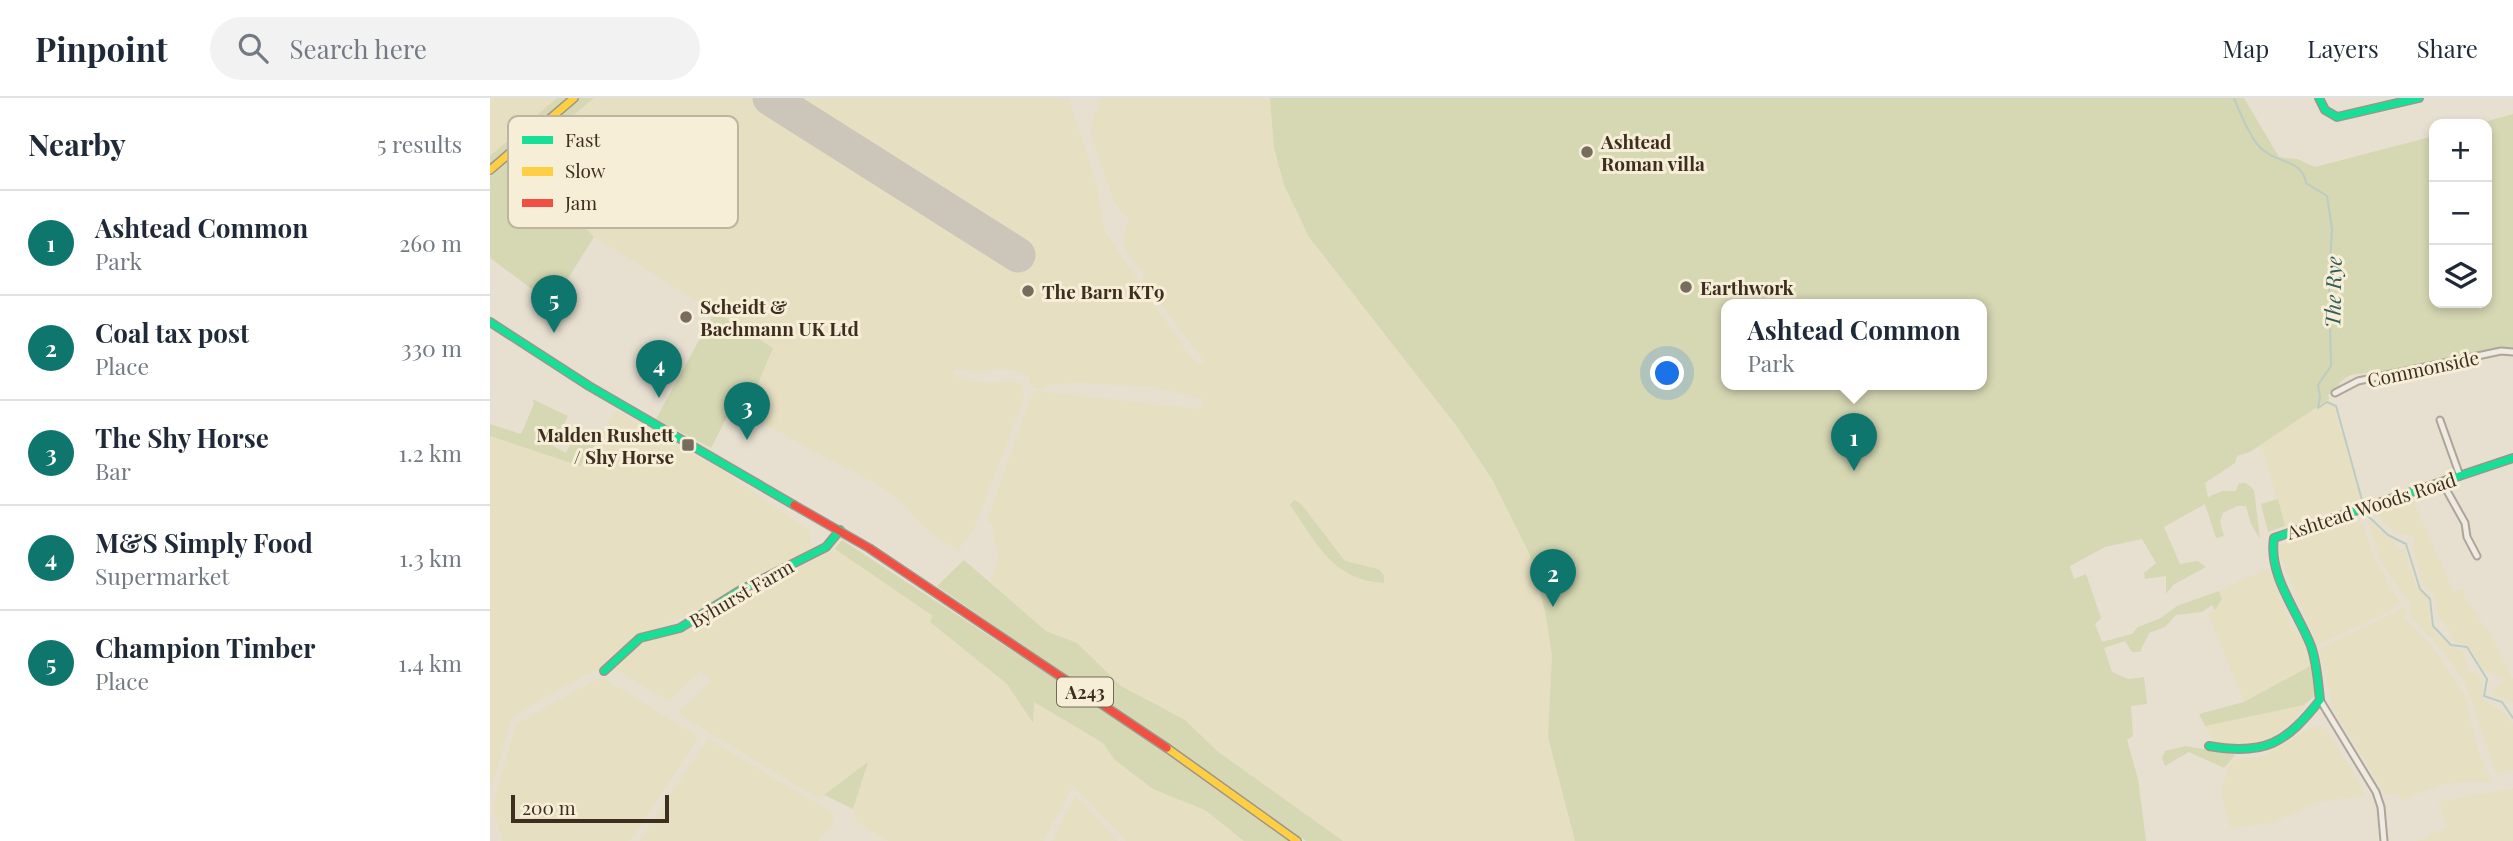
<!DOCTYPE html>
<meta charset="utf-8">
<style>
:root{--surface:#fff;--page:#f2f2f3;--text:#1f2937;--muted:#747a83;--line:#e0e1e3;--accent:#0f766e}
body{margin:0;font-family:"Playfair Display",serif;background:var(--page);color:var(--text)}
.controls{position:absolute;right:21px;top:21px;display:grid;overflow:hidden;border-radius:14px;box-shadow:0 4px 10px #0003}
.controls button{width:63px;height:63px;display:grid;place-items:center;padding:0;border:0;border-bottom:2px solid var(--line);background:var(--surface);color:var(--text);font:35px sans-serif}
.scale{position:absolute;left:21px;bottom:18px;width:158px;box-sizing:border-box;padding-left:7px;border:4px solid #3d2e20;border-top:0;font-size:19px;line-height:24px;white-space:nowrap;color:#3d2e20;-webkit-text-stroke:5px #f7eed8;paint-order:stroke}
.you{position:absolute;left:1178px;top:276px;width:24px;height:24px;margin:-18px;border:5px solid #fff;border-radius:50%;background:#1a73e8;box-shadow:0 0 0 10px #1a73e833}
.badge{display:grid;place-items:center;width:46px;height:46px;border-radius:50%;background:var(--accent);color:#fff;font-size:23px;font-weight:700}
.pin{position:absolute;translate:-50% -58px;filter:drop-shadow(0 2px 4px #0008)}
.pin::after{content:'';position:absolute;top:37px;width:24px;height:21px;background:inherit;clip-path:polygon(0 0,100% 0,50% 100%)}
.popup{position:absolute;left:1231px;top:201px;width:266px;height:91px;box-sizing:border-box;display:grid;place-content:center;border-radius:14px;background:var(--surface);filter:drop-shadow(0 2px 5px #0005);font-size:23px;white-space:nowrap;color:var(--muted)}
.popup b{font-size:26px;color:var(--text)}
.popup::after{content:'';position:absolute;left:50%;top:100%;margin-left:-14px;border:14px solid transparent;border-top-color:var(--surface)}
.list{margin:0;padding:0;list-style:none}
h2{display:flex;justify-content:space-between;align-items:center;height:91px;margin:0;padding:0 28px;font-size:30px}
h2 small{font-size:23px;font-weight:400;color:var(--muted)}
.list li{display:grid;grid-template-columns:46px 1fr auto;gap:21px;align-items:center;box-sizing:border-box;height:105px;padding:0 28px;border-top:2px solid var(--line)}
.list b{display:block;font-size:26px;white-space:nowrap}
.list p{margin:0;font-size:23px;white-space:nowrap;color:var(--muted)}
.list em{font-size:23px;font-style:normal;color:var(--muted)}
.icon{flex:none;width:38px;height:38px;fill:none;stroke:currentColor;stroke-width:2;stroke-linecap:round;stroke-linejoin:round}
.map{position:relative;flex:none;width:2023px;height:743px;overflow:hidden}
header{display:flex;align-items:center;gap:42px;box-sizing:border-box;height:98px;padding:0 35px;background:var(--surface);border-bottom:2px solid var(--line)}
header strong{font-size:33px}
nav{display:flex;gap:38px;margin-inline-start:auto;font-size:24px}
.search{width:490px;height:63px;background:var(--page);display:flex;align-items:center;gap:18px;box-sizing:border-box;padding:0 24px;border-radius:38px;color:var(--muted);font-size:26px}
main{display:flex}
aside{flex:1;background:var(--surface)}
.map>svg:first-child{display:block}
.farmland{fill:#e6dfc2}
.green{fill:#d6d7b3;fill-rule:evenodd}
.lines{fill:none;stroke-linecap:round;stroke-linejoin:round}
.stream{stroke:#bcccc2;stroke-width:2}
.runway{stroke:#cbc5ba;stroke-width:35}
.street-casing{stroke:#ada599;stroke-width:9}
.fast-casing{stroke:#9c958a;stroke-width:10}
.slow-casing{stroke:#9c958a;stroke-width:10}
.jam-casing{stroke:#9c958a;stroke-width:10}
.street{stroke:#efebe3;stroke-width:5}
.fast{stroke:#16e098;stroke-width:7}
.slow{stroke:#ffcf43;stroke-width:7}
.jam{stroke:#f24e42;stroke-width:7}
.poi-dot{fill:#786c5e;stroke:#f7eed8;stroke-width:2.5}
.labels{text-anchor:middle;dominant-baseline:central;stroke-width:6;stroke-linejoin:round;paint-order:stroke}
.shield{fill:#f7eed8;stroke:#756857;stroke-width:2}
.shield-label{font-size:18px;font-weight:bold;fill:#3d2e20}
.poi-label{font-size:19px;font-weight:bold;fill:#3d2e20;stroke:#f7eed8;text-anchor:start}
.street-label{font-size:19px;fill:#3d2e20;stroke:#f7eed8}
.water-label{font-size:21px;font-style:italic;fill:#2f5d5a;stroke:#f7eed8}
.key{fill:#f7eed8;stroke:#bfb4a1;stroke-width:2}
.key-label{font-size:19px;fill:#3d2e20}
</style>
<header>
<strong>Pinpoint</strong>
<div class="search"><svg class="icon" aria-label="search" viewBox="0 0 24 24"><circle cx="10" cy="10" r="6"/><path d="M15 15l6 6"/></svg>Search here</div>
<nav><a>Map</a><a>Layers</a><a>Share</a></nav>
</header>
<main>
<aside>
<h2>Nearby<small>5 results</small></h2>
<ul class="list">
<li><span class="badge">1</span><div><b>Ashtead Common</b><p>Park</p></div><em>260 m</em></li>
<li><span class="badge">2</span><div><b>Coal tax post</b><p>Place</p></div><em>330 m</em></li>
<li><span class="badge">3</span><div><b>The Shy Horse</b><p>Bar</p></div><em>1.2 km</em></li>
<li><span class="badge">4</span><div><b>M&amp;S Simply Food</b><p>Supermarket</p></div><em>1.3 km</em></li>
<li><span class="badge">5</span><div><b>Champion Timber</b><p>Place</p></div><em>1.4 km</em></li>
</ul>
</aside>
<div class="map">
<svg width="2023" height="743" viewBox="0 0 2023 743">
<rect width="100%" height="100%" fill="#e7e0d1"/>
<g class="farmland">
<path d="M0,0H67L0,58Z"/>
<path d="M104,0H579L606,84L615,133L694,250L708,266L714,263L653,182L654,173L636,154L633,138L639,122L624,104L601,38V26L611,0H780L784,50L794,87L819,139L968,330L1002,381L1040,457L1055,513L1062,557L1058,639L1085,743H853L727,653L695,622L630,588L587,546L556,533L500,485L508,458L502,427L497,422L541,298L547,293L710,311L714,301L661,289L591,285L562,286L551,291L538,287L540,279L523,272L505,271L492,275L465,271L462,277L481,283L504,285L520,282L531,285L534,301L484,431L468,453L432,428L415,407L388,387L255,316L283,250L104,139L92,126L18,80L31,62Z"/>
<path d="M1839,301L1846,314L1872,404L1795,428L1771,347Z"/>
<path d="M126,312L236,375L319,432L322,452L205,514L143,541L111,572L96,577L22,618L0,698V338L90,368Z"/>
<path d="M1923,402L1964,494L1974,490V499L2001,537L2023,581V604L2002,598L2003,593L2016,582L1994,572L1980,549L1963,543L1959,531L1947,516L1944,498L1933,486L1922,449L1925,443L1923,439L1901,431L1885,415Z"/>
<path d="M1878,422L1905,445L1906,450L1915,453L1926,487L1939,503L1941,526L1944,534L1963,550L1973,553L1978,572L1992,580V601L2015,615L2023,627V672L2006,676L1975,584L1954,554L1919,516L1920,503L1909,491L1889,460Z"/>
<path d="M1868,424L1872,425L1886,464L1910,504L1899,513L1828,547L1787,452L1790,447Z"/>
<path d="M345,451L443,518L441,525L517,586L542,624L543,604L613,645L625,662L663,691L715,712L754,743H636L583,688L553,743H399L367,725L363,711L377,665L329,701L187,615L221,583L210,574L179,603L122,570L152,543L191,533Z"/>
<path d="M1779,469L1801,528L1809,536L1822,567L1754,604L1718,516L1732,502L1729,493Z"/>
<path d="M1916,509L1914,520L1943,550L1975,598L1988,653L2002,684L1983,683L1950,687L1914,702L1906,697H1896L1843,611L1829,551Z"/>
<path d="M111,579L209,639L140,743H13L2,710L26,626Z"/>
<path d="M1814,607L1806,620L1786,637L1771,645L1735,647L1723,642L1715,628Z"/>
<path d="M1823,628L1836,631L1877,697L1830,704L1781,725L1740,730L1731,695L1738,669L1745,661L1773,658Z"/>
<path d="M218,641L343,715L344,724L329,743H149Z"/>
<path d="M2023,690V743H1927L1957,729L1948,704Z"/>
<path d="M585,698L628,743H562Z"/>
</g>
<g class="green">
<path d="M67,0H78L0,68V58Z"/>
<path d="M90,0H104L31,62L18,80L92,126L104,139L62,206L0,160V78Z"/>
<path d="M780,0H1754L1789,59L1807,61L1825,69L1944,38V205H1997V26H1987L2023,16V252L2005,251L1886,277L1884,274L1860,277L1849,285L1851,289L1838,297L1839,301L1760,354L1747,358L1745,365L1715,385L1718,399L1732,393H1746L1749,385H1756L1764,392L1770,441L1761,426L1756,408H1747L1733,415L1730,424L1734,438L1726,440L1715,406L1674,429L1690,466L1708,463L1716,469L1683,487L1676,496V478L1655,481L1654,475L1666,465L1652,441L1615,449L1580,468L1584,481L1596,476L1611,520L1605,526L1612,544L1642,536L1648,529L1671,520L1687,508L1729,493L1732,501L1725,512L1722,507L1712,514L1686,517L1675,529L1659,535L1650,554H1642L1635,543L1614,550L1622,574L1638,581L1654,579L1657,606L1641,608L1643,638L1637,642L1648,681L1656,743H1085L1058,639L1062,557L1055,513L1040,457L1002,381L968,330L819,139L794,87L784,50ZM1236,207H1492V287H1236Z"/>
<path d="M225,213L283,250L255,316L242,309L221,350L166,321Z"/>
<path d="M42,301L78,318L63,348L76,355L85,337L90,340L94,332L110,340L90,368L0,338V326L31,336L44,306Z"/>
<path d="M1788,401L1795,428L1778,434L1771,406Z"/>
<path d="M804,402L811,406L855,463L888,471L894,477V485C842,482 827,445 800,407Z"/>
<path d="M352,442L660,643L801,743H754L715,712L663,691L625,662L613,645L544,604L543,625L517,586L440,524L443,518L345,451Z"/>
<path d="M474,462L556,533L587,545L631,588L695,622L727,653L853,743H816L447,488Z"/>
<path d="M1822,567L1826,597L1814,607L1715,628L1709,616L1754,604Z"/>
<path d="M1696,648L1745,657L1734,670L1699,654L1675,668L1672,660L1675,653Z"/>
<path d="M378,664L363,711L334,697Z"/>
</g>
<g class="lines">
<g class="stream">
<path d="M1744,0C1750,15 1757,33 1767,46C1785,68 1812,59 1816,85L1837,98L1842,131L1839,185L1841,268L1828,287L1830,299L1828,310L1837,304L1846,308L1872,402"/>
<path d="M1878,418L1898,437L1916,446L1930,491L1940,501L1943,528L1961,547L1977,549L1997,581L1994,598L2012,604L2023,620"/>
</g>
<path class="runway" d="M280,0L528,157"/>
<defs>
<g id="street">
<path d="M1845,295L1868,283L2011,253L2023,254"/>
<path d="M1950,322L1970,378"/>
<path d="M1952,384L1975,425L1977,439L1987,458"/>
<path d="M1830,602L1886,694L1891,709L1894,743"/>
</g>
<g id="fast">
<path d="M1829,0L1835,12L1847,19L1929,0"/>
<path d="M0,224L99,288L304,407"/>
<path d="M114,573L150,540L190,530L249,493L336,449L350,432"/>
<path d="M1719,648C1775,658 1796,645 1830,602C1828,584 1827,565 1821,548C1808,514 1778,478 1784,440L2023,360"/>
</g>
<g id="slow">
<path d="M0,72L84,0"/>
<path d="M677,650L807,743"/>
</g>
<path id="jam" d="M304,407L379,450L677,650"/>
</defs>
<use href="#street" class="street-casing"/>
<use href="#fast" class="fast-casing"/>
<use href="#slow" class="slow-casing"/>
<use href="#jam" class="jam-casing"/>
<use href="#street" class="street"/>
<use href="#fast" class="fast"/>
<use href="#slow" class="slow"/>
<use href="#jam" class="jam"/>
</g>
<g class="poi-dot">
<circle cx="1097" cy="54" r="7"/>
<circle cx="1196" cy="189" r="7"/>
<circle cx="538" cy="193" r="7"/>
<circle cx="196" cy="219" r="7"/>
<rect x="191" y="340" width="14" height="14" rx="3.5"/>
</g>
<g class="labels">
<rect class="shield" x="567" y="579.5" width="56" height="29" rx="5"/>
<g class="shield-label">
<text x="595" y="594">A243</text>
</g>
<g class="poi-label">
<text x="1111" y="43">Ashtead<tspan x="1111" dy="22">Roman villa</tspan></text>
<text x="1210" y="189">Earthwork</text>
<text x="552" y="193">The Barn KT9</text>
<text x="210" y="208">Scheidt &amp;<tspan x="210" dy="22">Bachmann UK Ltd</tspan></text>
<text x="184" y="336" text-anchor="end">Malden Rushett<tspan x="184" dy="22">/ Shy Horse</tspan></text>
</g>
<g class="street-label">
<text transform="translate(1933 270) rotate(-12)">Commonside</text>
<text transform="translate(1881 407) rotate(-18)">Ashtead Woods Road</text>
<text transform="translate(251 495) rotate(-30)">Byhurst Farm</text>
</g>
<g class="water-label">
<text transform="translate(1842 194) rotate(-89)">The Rye</text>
</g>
</g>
<rect x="18" y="18" width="230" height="112" rx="10" class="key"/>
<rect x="32" y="38" width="31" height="8" fill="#16e098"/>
<rect x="32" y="69" width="31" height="9" fill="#ffcf43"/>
<rect x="32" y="101" width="31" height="8" fill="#f24e42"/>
<g class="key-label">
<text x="75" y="49">Fast</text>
<text x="75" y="80">Slow</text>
<text x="75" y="112">Jam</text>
</g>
</svg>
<div class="controls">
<button>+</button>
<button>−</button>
<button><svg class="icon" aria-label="layers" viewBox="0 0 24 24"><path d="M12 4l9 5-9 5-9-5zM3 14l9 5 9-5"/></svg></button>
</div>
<div class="scale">200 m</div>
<div class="you"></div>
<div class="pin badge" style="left:1364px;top:373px">1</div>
<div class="popup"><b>Ashtead Common</b>Park</div>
<div class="pin badge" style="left:1063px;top:509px">2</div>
<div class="pin badge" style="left:257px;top:342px">3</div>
<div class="pin badge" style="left:169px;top:300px">4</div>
<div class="pin badge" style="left:64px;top:235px">5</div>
</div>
</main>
